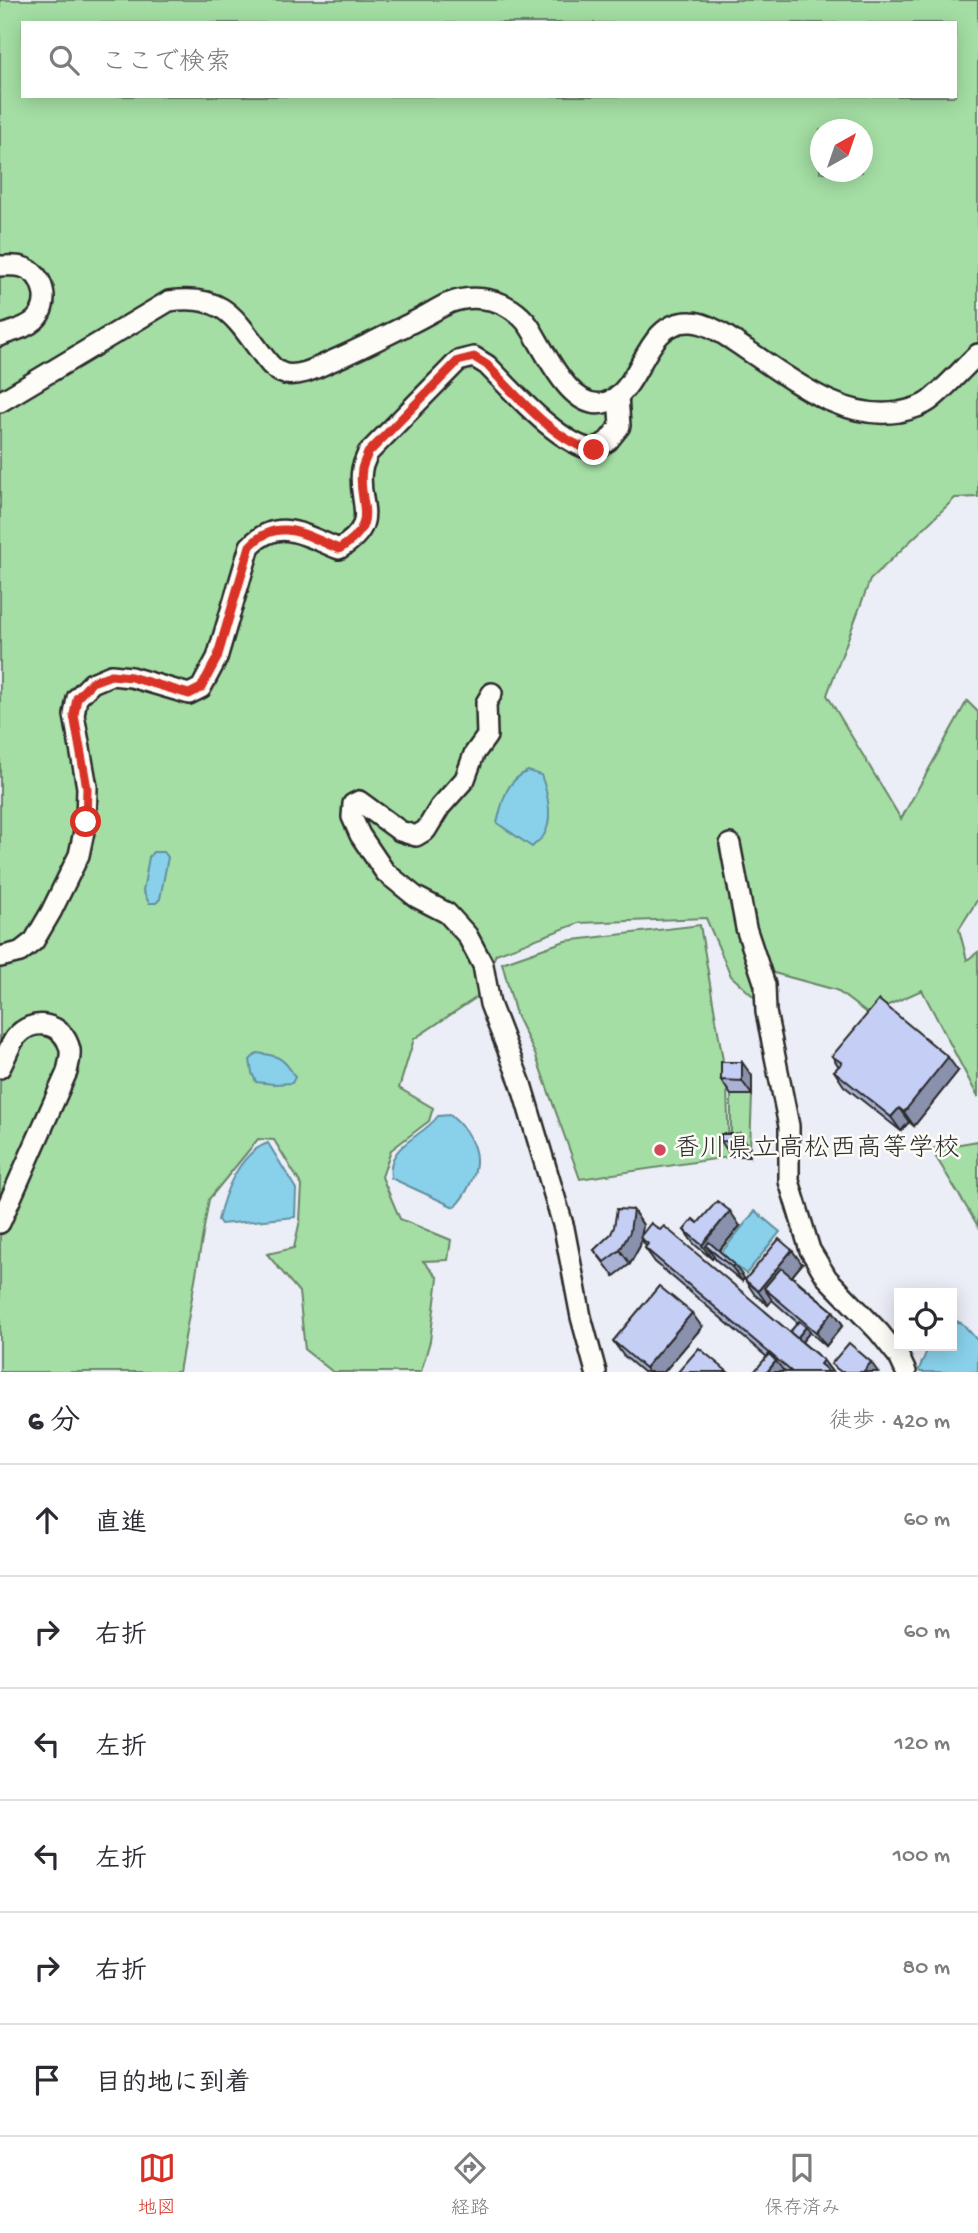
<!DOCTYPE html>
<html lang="ja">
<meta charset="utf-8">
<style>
:root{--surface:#fff;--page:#f2f2f3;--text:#2b2b33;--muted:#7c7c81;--line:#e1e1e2;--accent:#d93025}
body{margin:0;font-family:"Gochi Hand","Klee One",sans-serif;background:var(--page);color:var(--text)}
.controls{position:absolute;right:21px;bottom:21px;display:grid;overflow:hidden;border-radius:0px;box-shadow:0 4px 18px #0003}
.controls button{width:63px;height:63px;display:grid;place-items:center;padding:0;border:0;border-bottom:2px solid var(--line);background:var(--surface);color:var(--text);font:35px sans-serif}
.compass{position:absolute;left:810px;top:119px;width:63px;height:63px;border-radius:50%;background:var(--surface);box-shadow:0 4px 18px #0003;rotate:40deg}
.stop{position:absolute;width:21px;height:21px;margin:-16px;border:5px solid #d93025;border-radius:50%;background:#fff}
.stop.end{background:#d93025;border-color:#fff;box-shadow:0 2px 7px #0008}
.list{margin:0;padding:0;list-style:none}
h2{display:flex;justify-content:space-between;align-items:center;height:91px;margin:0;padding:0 28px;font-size:30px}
h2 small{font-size:23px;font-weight:400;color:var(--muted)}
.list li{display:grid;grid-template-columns:46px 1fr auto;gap:21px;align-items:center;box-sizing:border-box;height:112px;padding:0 28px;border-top:2px solid var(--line)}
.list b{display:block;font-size:26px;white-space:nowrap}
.list em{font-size:23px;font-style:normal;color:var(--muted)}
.icon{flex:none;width:38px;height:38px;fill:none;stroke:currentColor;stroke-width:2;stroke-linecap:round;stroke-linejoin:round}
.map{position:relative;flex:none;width:978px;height:1372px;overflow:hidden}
.search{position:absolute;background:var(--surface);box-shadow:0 4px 18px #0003;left:21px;right:21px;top:21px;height:77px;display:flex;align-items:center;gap:18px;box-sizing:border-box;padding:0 24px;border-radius:0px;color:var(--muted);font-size:26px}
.sheet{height:763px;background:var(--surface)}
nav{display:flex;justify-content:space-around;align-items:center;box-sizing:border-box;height:98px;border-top:2px solid var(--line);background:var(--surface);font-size:19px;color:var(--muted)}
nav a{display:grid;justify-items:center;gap:4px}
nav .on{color:var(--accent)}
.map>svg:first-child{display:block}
.green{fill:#a4dea4;stroke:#688468;stroke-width:2;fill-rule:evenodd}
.water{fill:#89d1eb;stroke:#638f9e;stroke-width:2}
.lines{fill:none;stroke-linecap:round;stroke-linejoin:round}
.minor-casing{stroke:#2b2b2b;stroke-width:24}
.minor{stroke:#fdfcf7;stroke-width:19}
.wall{fill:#a9b2d4;stroke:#2b2b2b;stroke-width:2}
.shaded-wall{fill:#8a91ac;stroke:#2b2b2b;stroke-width:2}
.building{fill:#c5cff6;stroke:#2b2b2b;stroke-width:2}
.route{stroke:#d93025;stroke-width:9}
.poi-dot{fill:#d1495b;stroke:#fdfcf7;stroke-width:2.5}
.labels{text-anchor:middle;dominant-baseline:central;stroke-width:5;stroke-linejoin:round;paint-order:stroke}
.poi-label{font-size:26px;fill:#2b2b2b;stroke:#fdfcf7;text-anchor:start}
</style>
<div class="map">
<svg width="978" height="1372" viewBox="0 0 978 1372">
<rect width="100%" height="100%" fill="#eceef7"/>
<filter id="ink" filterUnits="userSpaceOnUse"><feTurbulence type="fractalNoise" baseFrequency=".0143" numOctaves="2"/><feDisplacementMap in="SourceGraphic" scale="14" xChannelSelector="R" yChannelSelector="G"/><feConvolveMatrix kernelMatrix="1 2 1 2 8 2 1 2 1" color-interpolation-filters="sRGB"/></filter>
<g filter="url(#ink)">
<g class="green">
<path d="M0,0H978V497L955,498L870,580L827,695L901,819L967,701L978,712V899L959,929L967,960L978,952V1097L922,990L868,1014L836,990L770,972L754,997L731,976L706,918L579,923L496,954L477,997L414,1039L399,1088L433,1108L429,1121L391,1150L382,1177L400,1219L451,1240L448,1260L423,1261L438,1278L430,1341L421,1372H333L305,1350L299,1292L267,1254L294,1248L300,1220L302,1186L274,1140L258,1139L209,1199L179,1372H0ZM23,23H955V96H23ZM820,130H862V172H820Z"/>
<path d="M700,925L727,1084L729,1157L580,1179L535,1054L516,1015L502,963L565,941Z"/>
<path d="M731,1095H752L750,1149L731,1148Z"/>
<path d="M978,1141V1226L931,1149Z"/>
</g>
<g class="water">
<path d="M528,771L541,775C547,791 554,819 544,835C541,839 536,843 532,847L497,823C503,801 505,781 528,771Z"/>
<path d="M153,852H164L168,857L160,899L156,903H149L143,891L149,857Z"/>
<path d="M257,1053C278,1055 284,1058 295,1077L292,1083L274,1084L256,1082L252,1073L250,1060Z"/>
<path d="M450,1115C472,1133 484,1157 470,1184C466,1193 462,1200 454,1207L391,1178C386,1144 421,1139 438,1116Z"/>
<path d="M268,1143L296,1189L295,1217L221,1224L218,1220C224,1193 239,1153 268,1143Z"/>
<path d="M755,1211L780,1232L746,1274L721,1253Z"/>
<path d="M952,1319L963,1324L978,1341V1372H920L919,1369L929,1346H952Z"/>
</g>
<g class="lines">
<defs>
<g id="minor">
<path d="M0,266C7,266 16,265 22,267C45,273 51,305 35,320C25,329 12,331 0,336"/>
<path d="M0,402L169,301C225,293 235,319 265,358C270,365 277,372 285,374C300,376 312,370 325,364C354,352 383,337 411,323C424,317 436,309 449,303C462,298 477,297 490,300C505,303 520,313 529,326C544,348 571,415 607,402C643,390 643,320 691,322C709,322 732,340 747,350C793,380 841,421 899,412C909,410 921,407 929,401C946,388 962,369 978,354"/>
<path d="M492,693L486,703L487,736L474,754L465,779L440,807L426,830L416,836L400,831L359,801L353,804L352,817L360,835L385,872L416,897L447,913L467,935L483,965L490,1004L521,1084L564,1228L581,1317L596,1372"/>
<path d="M730,844L746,928L765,985L766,1012L789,1126V1181L810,1250L827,1278L879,1332L899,1357L906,1372"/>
<path d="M0,957L20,952L34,941L51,912L79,855L86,822L87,787L74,715L77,698L92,683L111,675L131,677L189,694L201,688L217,658L250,546C279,516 306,536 339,549C383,522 356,504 362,469C363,464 366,458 368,453L458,361L474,357L487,365C513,391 558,444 594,450L608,441L620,426L618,395"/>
<path d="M0,1068C5,1059 9,1047 15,1038C32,1016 64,1022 70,1050C71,1057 68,1066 67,1072L0,1223"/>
</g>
</defs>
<use href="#minor" class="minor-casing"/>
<use href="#minor" class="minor"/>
</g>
<g class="wall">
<path d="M832,1056L958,1071L914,1126L909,1122L901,1131L844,1086L834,1071L839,1067Z"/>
<path d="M752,1076V1095H731L721,1080Z"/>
<path d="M740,1134L750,1149V1156H731L721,1141Z"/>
<path d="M633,1210L643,1225L641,1235L790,1332L798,1323L772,1300L768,1305L755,1295L745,1280L802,1264L792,1276L833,1311L843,1325L826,1346L810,1332L802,1342L823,1360L832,1372H785L783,1370L782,1372L767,1357L655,1262L645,1248L646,1246L641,1239L640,1246L630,1264L614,1276L594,1250L611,1234Z"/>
<path d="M698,1223L740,1226L719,1251L744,1278L742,1281L716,1260L714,1257L712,1259L694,1244L684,1230Z"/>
<path d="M702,1327L664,1372H643L623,1355L613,1341Z"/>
</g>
<g class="shaded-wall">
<path d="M948,1057L958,1071L914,1126L904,1112Z"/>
<path d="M742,1062L752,1076V1095L742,1081Z"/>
<path d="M899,1108L909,1122L901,1131L891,1117Z"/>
<path d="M740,1134L750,1149V1156L740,1142Z"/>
<path d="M633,1210L643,1225L640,1246L630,1264L620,1250Z"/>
<path d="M730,1211L740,1226L716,1254L706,1246L714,1257L712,1259L702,1245Z"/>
<path d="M792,1250L802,1264L775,1297L764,1288L772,1300L768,1305L758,1291Z"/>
<path d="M734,1264L744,1278L742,1281L732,1267Z"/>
<path d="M833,1311L843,1325L826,1346L816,1332Z"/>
<path d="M692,1313L702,1327L664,1372H648L645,1368Z"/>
<path d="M806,1327L810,1332L799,1345L795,1341Z"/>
<path d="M823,1360L832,1372H825L820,1364Z"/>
<path d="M776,1361L783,1370L782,1372H767Z"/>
<path d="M871,1362L878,1372H863Z"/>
</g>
<g class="building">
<path d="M879,1000L948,1057L904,1112L899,1108L891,1117L834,1071L842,1063L832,1056Z"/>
<path d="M721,1062H742V1081L721,1080Z"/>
<path d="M721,1134H740V1142L721,1141Z"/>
<path d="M717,1201L730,1211L702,1245L684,1230L693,1219L698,1223Z"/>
<path d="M617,1209L633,1210L630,1232L620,1250L604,1262L594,1250L611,1234L614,1227Z"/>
<path d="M651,1223L660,1230L664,1226L823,1360L820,1364L827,1370L825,1372H792L645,1248L648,1244L640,1237Z"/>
<path d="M779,1239L792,1250L758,1291L745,1280Z"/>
<path d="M709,1242L734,1264L732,1267L706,1246Z"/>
<path d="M781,1268L833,1311L816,1332L764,1288Z"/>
<path d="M659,1286L692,1313L645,1368L613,1341Z"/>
<path d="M799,1321L806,1327L797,1338L790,1332Z"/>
<path d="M849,1343L871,1362L863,1372H841L831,1364Z"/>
<path d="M699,1348L728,1372H678Z"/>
<path d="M769,1354L776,1361L767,1372H754Z"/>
</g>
</g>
<g class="lines" filter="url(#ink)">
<path class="route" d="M86,822L87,788L74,715L77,698L92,682L111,675L131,677L189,694L201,688L217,658L250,546C278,515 307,536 339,549C383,522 356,504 362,469C363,464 366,458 368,453L458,361L474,357L487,365C512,391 558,445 594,450"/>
</g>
<circle class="poi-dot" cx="660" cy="1150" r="7"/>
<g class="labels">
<g class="poi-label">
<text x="674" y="1150">香川県立高松西高等学校</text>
</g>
</g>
</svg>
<div class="controls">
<button><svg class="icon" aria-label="locate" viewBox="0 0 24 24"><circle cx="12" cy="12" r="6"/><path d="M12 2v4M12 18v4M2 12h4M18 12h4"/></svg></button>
</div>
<svg class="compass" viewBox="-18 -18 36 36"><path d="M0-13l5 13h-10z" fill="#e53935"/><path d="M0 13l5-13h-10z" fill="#7c7c81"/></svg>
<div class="stop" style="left:86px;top:822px"></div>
<div class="stop end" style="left:594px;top:450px"></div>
<div class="search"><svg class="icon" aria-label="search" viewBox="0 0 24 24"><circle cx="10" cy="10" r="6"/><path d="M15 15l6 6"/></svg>ここで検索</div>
</div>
<section class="sheet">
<h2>6 分<small>徒歩 · 420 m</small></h2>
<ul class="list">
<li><svg class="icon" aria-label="ahead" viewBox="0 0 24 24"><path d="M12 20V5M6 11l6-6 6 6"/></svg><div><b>直進</b></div><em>60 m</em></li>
<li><svg class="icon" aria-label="right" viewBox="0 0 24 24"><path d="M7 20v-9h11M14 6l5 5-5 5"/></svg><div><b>右折</b></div><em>60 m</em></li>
<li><svg class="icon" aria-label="left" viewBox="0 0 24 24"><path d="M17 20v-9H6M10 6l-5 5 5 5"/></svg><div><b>左折</b></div><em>120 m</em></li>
<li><svg class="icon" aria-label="left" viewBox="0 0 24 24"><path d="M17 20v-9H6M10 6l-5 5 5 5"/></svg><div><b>左折</b></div><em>100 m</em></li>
<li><svg class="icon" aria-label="right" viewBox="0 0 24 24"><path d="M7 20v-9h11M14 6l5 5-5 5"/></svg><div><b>右折</b></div><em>80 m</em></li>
<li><svg class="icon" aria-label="arrive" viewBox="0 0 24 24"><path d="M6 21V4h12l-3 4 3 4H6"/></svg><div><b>目的地に到着</b></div></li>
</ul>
</section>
<nav>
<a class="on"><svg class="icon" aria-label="map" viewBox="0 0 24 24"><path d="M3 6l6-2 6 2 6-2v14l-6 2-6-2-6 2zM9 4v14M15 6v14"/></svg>地図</a>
<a><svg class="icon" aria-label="directions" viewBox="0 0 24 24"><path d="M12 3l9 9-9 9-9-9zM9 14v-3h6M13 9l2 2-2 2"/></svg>経路</a>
<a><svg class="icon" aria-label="saved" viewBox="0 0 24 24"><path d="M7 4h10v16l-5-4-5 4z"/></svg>保存済み</a>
</nav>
